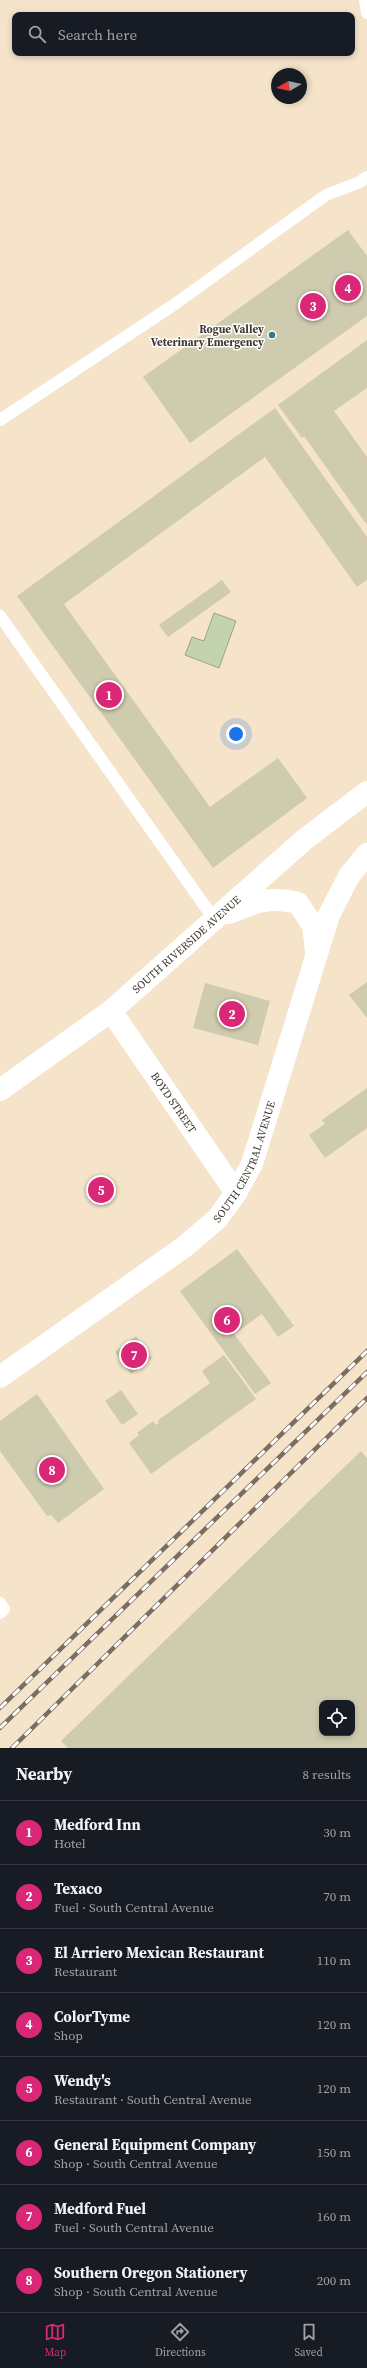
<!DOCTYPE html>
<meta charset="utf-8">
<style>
:root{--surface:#171b24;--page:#20242c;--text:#f1f3f6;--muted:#9ea1a6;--line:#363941;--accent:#db2777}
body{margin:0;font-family:"Source Serif 4",serif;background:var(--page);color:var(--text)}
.controls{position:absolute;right:12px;bottom:12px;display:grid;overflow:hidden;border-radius:8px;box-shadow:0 2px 6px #0003}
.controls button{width:36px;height:36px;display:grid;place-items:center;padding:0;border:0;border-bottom:1px solid var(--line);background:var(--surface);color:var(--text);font:20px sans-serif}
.compass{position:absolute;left:271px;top:68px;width:36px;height:36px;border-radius:50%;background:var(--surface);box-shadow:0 2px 6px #0003;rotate:261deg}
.you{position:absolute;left:236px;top:734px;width:14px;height:14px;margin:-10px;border:3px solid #fff;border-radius:50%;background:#1a73e8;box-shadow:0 0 0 6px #1a73e833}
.badge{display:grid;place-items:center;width:26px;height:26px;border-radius:50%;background:var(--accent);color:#fff;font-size:13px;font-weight:700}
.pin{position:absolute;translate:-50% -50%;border:2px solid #fff;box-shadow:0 1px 4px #0006}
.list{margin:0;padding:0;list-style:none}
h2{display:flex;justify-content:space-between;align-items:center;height:52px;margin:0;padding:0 16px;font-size:17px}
h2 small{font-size:13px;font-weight:400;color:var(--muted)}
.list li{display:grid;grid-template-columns:26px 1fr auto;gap:12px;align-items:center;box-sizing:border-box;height:64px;padding:0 16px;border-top:1px solid var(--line)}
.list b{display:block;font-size:15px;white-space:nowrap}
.list p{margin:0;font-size:13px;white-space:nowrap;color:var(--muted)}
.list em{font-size:13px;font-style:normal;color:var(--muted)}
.icon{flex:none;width:22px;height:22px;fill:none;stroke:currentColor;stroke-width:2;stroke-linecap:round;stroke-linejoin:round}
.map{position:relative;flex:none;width:367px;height:1748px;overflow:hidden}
.search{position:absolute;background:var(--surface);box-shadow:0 2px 6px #0003;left:12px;right:12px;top:12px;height:44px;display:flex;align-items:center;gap:10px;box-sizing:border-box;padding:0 14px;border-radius:8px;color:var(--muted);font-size:15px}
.sheet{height:564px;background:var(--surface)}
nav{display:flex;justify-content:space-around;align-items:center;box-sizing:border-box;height:56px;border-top:1px solid var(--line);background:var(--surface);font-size:11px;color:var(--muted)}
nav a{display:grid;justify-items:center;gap:2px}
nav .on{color:var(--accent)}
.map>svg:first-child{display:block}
.water{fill:#c2d3ae;stroke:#9ba488}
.building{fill:#cfcbaf;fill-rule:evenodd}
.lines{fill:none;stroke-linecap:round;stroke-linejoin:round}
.lane{stroke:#fff;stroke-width:12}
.street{stroke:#fff;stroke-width:22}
.primary{stroke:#fff;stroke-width:22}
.rail-casing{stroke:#796e60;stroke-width:4.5}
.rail{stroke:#fff;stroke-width:3;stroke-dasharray:9;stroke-linecap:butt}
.poi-dot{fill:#337a83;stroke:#fff;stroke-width:1.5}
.labels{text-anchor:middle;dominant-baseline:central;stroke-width:3;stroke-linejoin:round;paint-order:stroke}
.poi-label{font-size:11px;font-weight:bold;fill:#40382f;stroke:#fff;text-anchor:end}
.street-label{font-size:11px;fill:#40382f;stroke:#fff}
</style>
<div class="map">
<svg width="367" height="1748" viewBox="0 0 367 1748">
<rect width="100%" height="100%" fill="#f5e3ca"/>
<path class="water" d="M214,613L236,621L219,668L185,655L192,637L204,641Z"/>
<g class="building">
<path d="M348,230L367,256V316L190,443L143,377Z"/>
<path d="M367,340V388L334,411L367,457V525L304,436L302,438L278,405Z"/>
<path d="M275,408L367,537V580L357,587L265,457L64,604L210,807L278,758L307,798L213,868L17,596Z"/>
<path d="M222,580L231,592L168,637L159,625Z"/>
<path d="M367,982V1018L349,995Z"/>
<path d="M205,983L270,1001L258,1045L193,1028Z"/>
<path d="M367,1088V1128L325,1158L309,1135L325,1124L322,1120Z"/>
<path d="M237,1249L294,1326L278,1337L262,1314L234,1334L271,1383L255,1394L180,1291Z"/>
<path d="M136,1336L152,1358L131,1374L115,1352Z"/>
<path d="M224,1355L256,1399L151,1474L129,1443L139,1435L137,1433L153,1421L156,1425L159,1423L157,1421L210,1383L202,1371Z"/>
<path d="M121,1390L138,1414L122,1425L105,1401Z"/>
<path d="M37,1394L104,1489L58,1523L51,1515L47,1516L0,1451V1421Z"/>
<path d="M361,1451L367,1458V1748H68L61,1741ZM322,1703H352V1733H322Z"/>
</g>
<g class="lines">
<g class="lane">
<path d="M365,0L367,13"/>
<path d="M0,420L175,304L326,195L360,182L367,177"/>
<path d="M0,616L214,919"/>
<path d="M0,1603L4,1609L0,1613"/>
</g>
<path class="street" id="s1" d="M111,1011L236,1193"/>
<g class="primary">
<path d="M229,913C256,902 268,896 298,903L313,926L316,952"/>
<path id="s2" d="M0,1090L111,1011L304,840L367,792"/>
<path id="s3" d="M0,1377L184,1247L217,1219L236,1193L252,1164L329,915L349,876L367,854"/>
</g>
<defs>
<g id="rail">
<path d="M0,1708L367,1351"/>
<path d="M0,1728L367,1372"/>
<path d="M12,1748L367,1398"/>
</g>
</defs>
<use href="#rail" class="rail-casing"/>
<use href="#rail" class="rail"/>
</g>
<circle class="poi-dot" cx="272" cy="335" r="4"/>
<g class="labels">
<g class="poi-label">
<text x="264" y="329">Rogue Valley<tspan x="264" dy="13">Veterinary Emergency</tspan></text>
</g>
<g class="street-label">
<text stroke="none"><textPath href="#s2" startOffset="237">SOUTH RIVERSIDE AVENUE</textPath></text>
<text stroke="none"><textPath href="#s1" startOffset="111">BOYD STREET</textPath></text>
<text stroke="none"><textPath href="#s3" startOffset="333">SOUTH CENTRAL AVENUE</textPath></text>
</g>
</g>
</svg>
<div class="controls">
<button><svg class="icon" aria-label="locate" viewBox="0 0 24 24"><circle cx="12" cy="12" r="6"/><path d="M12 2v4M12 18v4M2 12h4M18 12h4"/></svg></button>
</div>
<svg class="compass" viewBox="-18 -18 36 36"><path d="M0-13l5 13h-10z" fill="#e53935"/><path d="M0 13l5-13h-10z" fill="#9ea1a6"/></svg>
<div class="you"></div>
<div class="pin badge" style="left:109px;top:695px">1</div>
<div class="pin badge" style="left:232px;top:1014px">2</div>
<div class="pin badge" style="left:313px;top:306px">3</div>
<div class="pin badge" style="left:348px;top:288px">4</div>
<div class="pin badge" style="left:101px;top:1190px">5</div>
<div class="pin badge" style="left:227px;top:1320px">6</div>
<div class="pin badge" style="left:134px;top:1355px">7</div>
<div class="pin badge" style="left:52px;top:1470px">8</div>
<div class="search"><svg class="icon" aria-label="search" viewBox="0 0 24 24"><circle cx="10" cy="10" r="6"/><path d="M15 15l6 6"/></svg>Search here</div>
</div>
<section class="sheet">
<h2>Nearby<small>8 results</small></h2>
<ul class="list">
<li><span class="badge">1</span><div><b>Medford Inn</b><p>Hotel</p></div><em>30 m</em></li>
<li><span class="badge">2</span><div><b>Texaco</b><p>Fuel · South Central Avenue</p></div><em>70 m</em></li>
<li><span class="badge">3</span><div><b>El Arriero Mexican Restaurant</b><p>Restaurant</p></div><em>110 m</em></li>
<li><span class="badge">4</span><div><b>ColorTyme</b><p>Shop</p></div><em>120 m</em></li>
<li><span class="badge">5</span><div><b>Wendy's</b><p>Restaurant · South Central Avenue</p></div><em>120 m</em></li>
<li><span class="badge">6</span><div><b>General Equipment Company</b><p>Shop · South Central Avenue</p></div><em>150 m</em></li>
<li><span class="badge">7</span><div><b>Medford Fuel</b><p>Fuel · South Central Avenue</p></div><em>160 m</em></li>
<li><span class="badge">8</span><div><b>Southern Oregon Stationery</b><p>Shop · South Central Avenue</p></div><em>200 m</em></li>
</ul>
</section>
<nav>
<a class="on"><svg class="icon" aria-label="map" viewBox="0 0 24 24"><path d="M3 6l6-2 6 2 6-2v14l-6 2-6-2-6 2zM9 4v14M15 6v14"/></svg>Map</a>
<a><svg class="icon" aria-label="directions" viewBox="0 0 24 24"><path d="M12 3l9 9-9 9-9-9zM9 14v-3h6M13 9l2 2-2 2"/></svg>Directions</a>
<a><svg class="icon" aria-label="saved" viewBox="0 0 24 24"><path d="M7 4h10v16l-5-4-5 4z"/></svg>Saved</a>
</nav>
